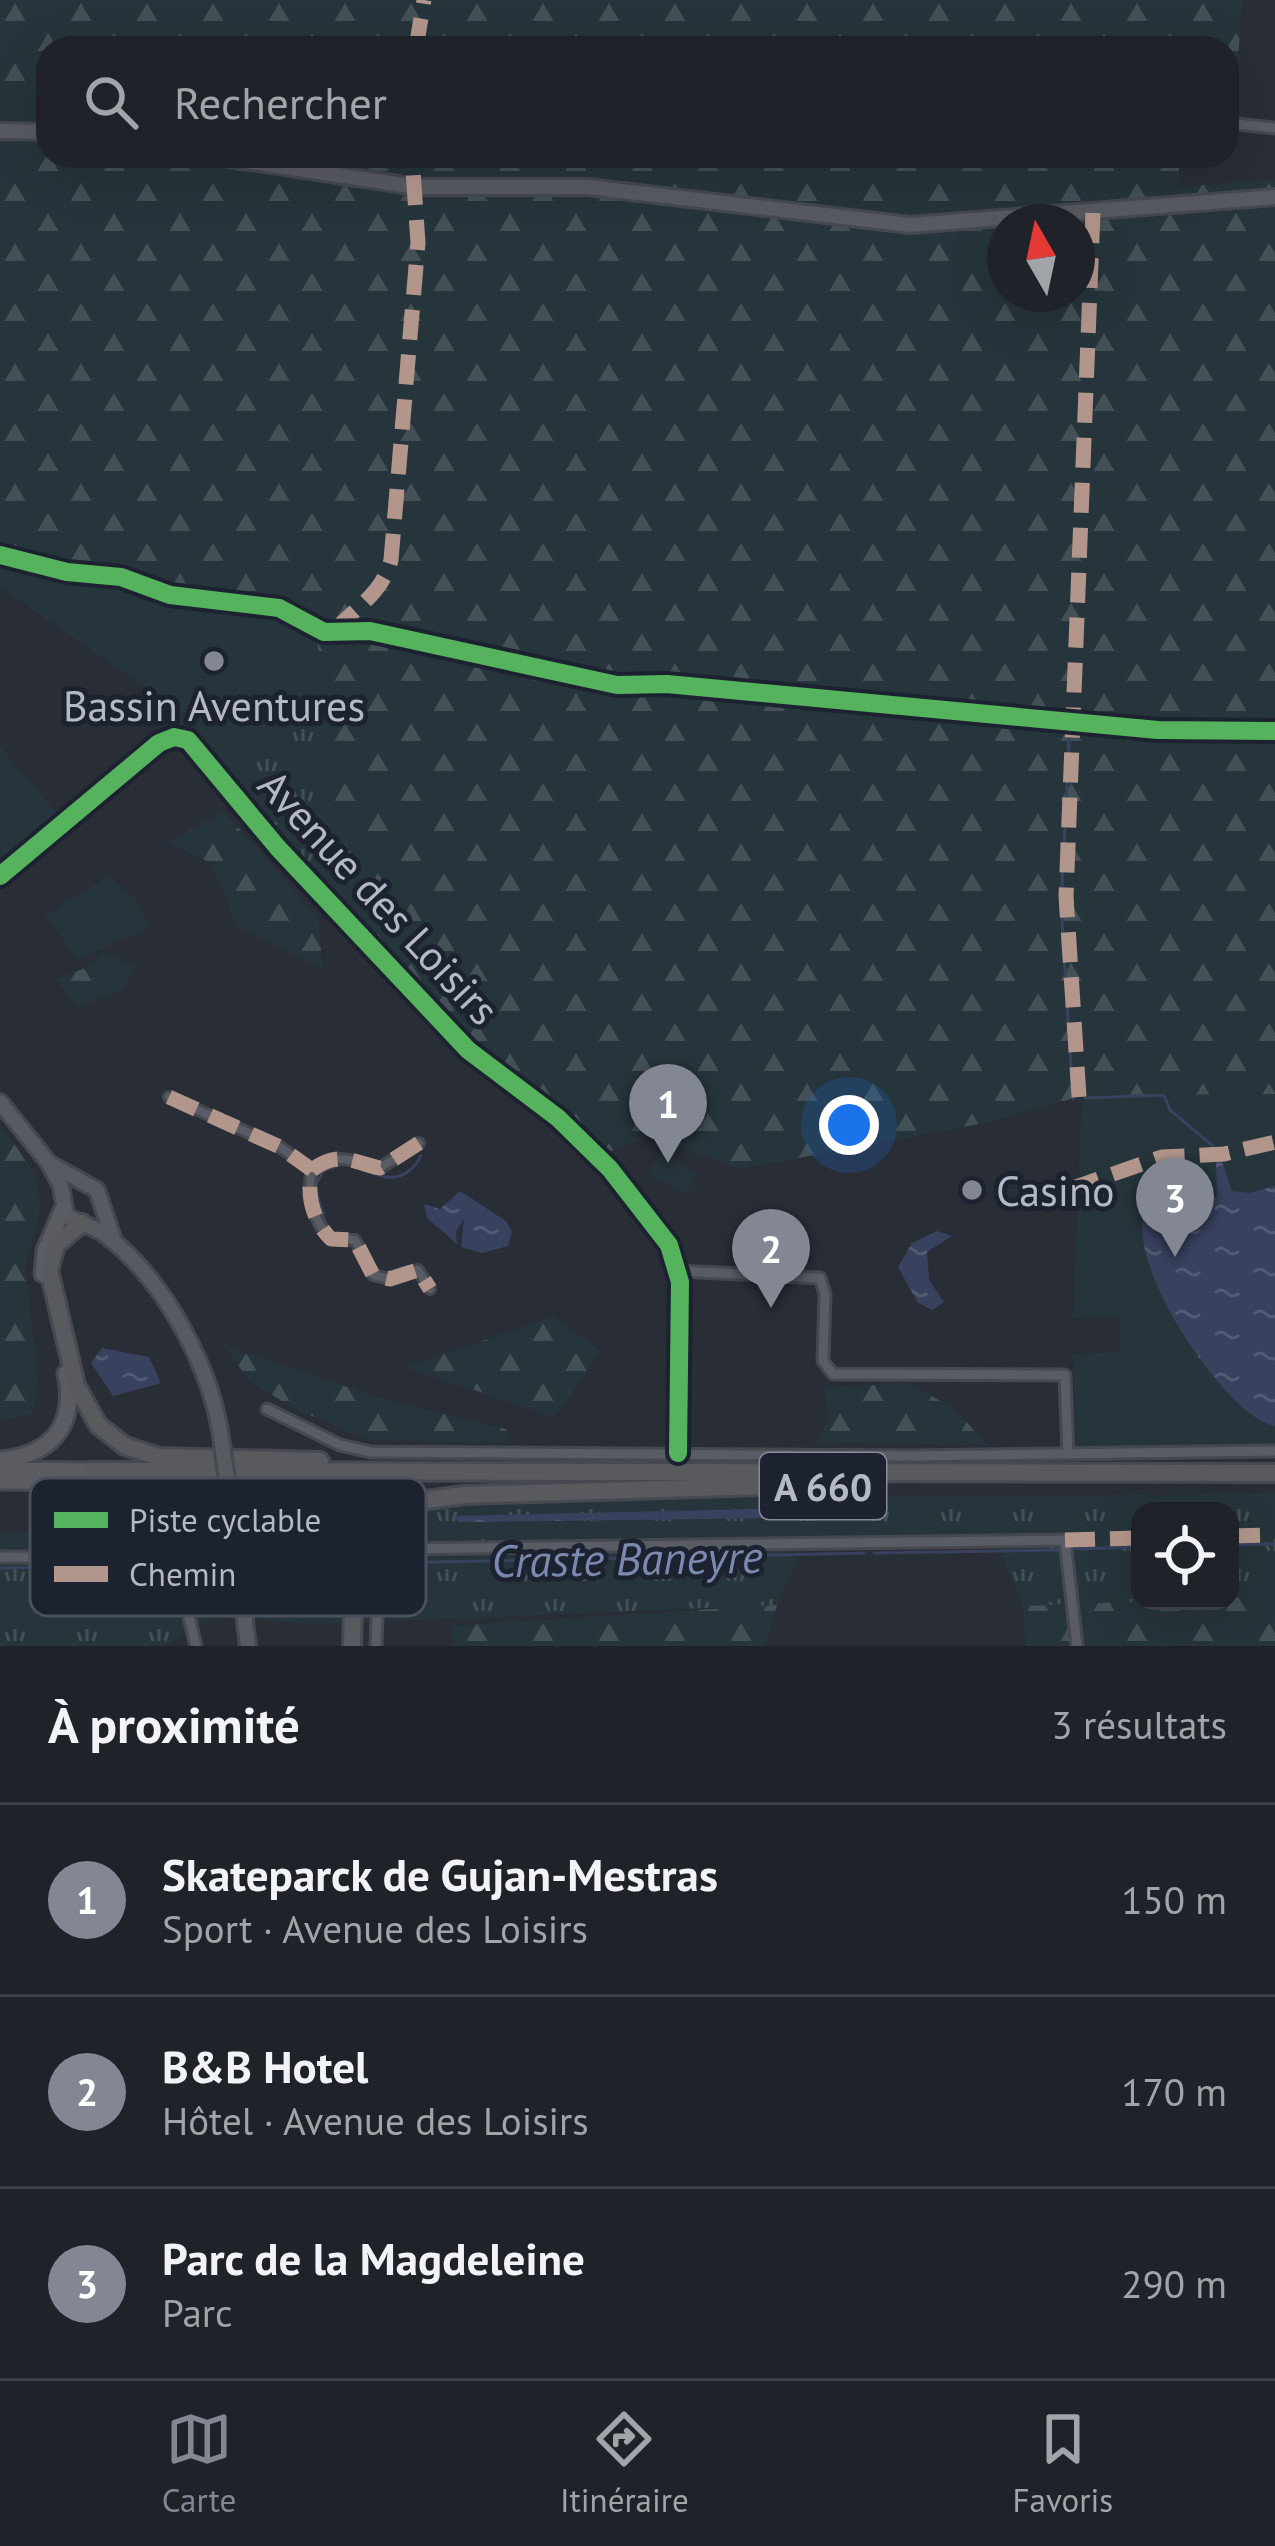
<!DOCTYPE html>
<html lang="fr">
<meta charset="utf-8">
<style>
:root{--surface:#1f2228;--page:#2c2f34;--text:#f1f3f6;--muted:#a1a4a8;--line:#3c3f45;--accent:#838794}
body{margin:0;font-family:"PT Sans",sans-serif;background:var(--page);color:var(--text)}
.controls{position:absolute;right:36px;bottom:36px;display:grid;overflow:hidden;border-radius:24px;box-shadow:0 12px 48px #0002}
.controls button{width:108px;height:108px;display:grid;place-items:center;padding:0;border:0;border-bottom:3px solid var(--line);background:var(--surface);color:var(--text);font:60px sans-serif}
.compass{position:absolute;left:987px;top:204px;width:108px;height:108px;border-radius:50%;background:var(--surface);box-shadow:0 12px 48px #0002;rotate:351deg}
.you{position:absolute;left:849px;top:1125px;width:42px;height:42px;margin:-30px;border:9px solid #fff;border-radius:50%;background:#1a73e8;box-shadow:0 0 0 18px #1a73e833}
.badge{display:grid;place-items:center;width:78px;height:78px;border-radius:50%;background:var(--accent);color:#fff;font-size:39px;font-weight:700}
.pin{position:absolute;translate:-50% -99px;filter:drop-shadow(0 3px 6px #0008)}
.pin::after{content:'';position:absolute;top:63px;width:42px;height:36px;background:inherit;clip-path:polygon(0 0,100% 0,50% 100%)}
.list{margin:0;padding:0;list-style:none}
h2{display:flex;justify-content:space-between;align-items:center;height:156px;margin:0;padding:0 48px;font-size:51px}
h2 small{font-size:39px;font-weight:400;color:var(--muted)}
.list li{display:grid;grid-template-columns:78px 1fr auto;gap:36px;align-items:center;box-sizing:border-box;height:192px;padding:0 48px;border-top:3px solid var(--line)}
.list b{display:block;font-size:45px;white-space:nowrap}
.list p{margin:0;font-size:39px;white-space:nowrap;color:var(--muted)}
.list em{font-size:39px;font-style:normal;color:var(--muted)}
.icon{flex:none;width:66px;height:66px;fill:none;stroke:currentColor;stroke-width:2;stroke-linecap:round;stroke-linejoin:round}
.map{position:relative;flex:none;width:1275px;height:1646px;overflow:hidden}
.search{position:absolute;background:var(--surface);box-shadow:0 12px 48px #0002;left:36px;right:36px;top:36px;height:132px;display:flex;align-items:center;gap:30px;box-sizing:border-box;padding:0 42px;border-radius:36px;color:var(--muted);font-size:45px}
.sheet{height:732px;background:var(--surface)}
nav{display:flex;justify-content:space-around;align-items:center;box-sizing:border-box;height:168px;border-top:3px solid var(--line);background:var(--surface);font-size:33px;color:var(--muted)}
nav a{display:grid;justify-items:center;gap:6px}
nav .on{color:var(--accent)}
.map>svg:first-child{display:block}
.grass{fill:url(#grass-tufts)}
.forest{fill:url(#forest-firs);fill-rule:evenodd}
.green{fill:#26353b}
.water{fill:url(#water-ripples)}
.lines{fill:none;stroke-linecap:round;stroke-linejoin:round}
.stream{stroke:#38415e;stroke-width:3}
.pedestrian-casing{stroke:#464850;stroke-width:14}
.minor-casing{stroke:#464850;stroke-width:15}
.secondary-casing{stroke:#464850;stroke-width:20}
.trunk-casing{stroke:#464952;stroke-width:21}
.motorway-casing{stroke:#464952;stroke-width:22}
.pedestrian{stroke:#595c65;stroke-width:8}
.minor{stroke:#595c65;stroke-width:9}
.secondary{stroke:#585a62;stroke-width:14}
.trunk{stroke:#5a5c62;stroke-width:15}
.motorway{stroke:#595a5e;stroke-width:16}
.secondary-bridge-casing{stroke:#464850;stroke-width:20;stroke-linecap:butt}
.secondary-bridge{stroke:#585a62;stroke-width:14}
.quiet{stroke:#b2968c;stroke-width:15;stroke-dasharray:30 15;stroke-linecap:butt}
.cycleway-casing{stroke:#1d2231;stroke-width:26}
.cycleway{stroke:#56b35d;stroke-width:18}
.poi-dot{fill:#838794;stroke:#1d2231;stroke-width:4.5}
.labels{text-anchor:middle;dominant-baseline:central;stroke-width:10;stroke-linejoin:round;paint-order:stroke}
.shield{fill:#1d2231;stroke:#878b9a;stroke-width:3}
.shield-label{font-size:39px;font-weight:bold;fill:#b4b8c7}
.poi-label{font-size:42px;fill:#b4b8c7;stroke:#1d2231}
.street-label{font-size:42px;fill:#b4b8c7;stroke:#1d2231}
.water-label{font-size:45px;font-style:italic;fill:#7c89ae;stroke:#1d2231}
.key{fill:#1d2231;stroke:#4a4f5e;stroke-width:3}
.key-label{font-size:33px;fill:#b4b8c7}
</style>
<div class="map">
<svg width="1275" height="1646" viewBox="0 0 1275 1646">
<defs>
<pattern id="grass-tufts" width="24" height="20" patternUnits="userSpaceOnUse" patternTransform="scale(3)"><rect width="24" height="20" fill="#26353b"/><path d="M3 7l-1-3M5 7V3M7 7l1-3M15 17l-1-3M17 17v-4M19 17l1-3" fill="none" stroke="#435056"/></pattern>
<pattern id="forest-firs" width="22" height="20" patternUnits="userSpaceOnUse" patternTransform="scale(3)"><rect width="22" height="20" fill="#26353b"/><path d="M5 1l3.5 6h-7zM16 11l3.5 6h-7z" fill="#435056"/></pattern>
<pattern id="water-ripples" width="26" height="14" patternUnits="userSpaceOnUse" patternTransform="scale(3)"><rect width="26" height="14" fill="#38415e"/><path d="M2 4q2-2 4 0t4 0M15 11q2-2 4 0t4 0" fill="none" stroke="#525a74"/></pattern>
</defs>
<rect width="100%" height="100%" fill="#292d36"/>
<g class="grass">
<path d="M300,706L329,734L330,905L220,768Z"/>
<path d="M1275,1494V1596L1230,1598V1511H1140V1601H1150L1023,1606L995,1538L808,1537L777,1605L320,1624L213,1617L165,1646H0V1540L180,1533L227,1554L262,1543L309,1501Z"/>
</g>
<g class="forest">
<path d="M0,0H1242L1238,61H1227V48H48V156H1179V187L1275,179V1094L1082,1096L979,1124L740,1169L652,1136L611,1151L479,1046L330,905L329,734L299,706L220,768L147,688L0,587ZM1005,222H1077V294H1005Z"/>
<path d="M224,812L319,918L322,969L238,927L211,863L167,842Z"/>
<path d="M103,952L135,968L125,987L79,1008L56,979L83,969Z"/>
<path d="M0,1124L34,1172L41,1206L25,1267L38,1382L32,1414L0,1420Z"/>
<path d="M553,1317L601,1351L555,1417L405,1367Z"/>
<path d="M226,1347L384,1399L506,1429L509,1437L502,1443L369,1440L293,1408L248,1380Z"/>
<path d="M908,1383L955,1409L987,1445L817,1442L829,1417L824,1388Z"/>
<path d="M53,1500L147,1501L180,1533L0,1539V1533H37Z"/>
<path d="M1275,1596V1646H1026L1023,1606Z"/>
<path d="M777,1605L765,1646H452V1626Z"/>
</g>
<g class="green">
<path d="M0,559L127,587L169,605L278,616L316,634L329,734L300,706L220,768L147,688L0,587Z"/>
<path d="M0,746L57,814L0,862Z"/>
<path d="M109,876L137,900L149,927L78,960L45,915Z"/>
<path d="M1275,1094V1444L1076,1447L1073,1354L1121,1352L1119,1318H1073L1082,1096Z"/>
<path d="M662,1151L698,1174L686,1194L647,1175Z"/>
</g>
<g class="water">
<path d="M1221,1159L1232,1191L1250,1193L1275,1186V1426C1223,1417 1106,1238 1153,1199C1167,1188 1198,1202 1217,1197L1216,1161Z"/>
<path d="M460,1191L506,1221L512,1232L508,1246L482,1253L461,1247L464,1219L456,1231L457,1244L427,1218L424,1204L440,1209Z"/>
<path d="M937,1231L952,1236L927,1252L929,1280L944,1302L933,1310L918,1303L898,1267L912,1243Z"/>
<path d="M102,1348L149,1357L161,1383L113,1396L91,1363Z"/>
<path d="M797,1508L789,1518L459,1522L452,1516Z"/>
</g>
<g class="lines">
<g class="stream">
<path d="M1068,748L1070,726L1061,904L1073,1099"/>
<path d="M1085,1098L1164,1095L1170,1110L1213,1146"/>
<path d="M354,1164C380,1179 404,1187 421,1156"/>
<path d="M327,1229L315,1187L323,1171L345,1163"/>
<path d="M339,1236L353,1235L363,1248"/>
<path d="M382,1274L408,1266"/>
<path d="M1230,1545L1275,1544"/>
<path d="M1072,1549L1140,1547"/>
<path d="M874,1553L1062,1550"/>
<path d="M367,1563H373"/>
<path d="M390,1563L864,1553"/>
<path d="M169,1566L214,1568"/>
<path d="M253,1566L335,1564"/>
<path d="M0,1568L150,1566"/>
</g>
<defs>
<g id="pedestrian">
<path d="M169,1097L280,1147L312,1170"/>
<path d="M419,1143L380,1168C353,1162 338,1150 312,1170C306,1195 313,1221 331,1239L355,1240L373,1275L390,1279L418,1270L430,1289"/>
</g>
<g id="minor">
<path d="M1227,123L1275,128"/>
<path d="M0,876L159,743L174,737L188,740L278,848L468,1050L558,1118L610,1169L669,1245L680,1282L678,1453"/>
<path d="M679,1271L820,1278L825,1294L823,1361L833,1374L1065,1375L1068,1454"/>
<path d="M267,1409L340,1445L371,1452L909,1456L1275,1451"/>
<path d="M0,1557L151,1558L184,1596L196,1646"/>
<path d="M376,1646L379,1560L394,1549L1065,1540L1077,1646"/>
</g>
<g id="secondary">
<path d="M0,131L48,132"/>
<path d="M211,156L417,187H588L910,225L1275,197"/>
<path d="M0,1102L48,1162L61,1186L66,1215C78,1225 94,1225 107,1236C166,1282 213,1370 222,1444"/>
<path d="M52,1165L97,1190L113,1238"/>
<path d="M231,1508L248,1646"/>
</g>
<g id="trunk">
<path d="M43,1274L45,1251L63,1209"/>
<path d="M0,1460C52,1455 77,1425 66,1373"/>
<path d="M0,1470L91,1471"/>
<path d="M0,1481L93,1482"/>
<path d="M84,1482L319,1499L343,1527L347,1592"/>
<path d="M177,1482L371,1483"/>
</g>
<g id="motorway">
<path d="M82,1223L56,1245L49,1270L76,1385L98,1425L125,1446L159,1457L320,1461"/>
<path d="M91,1471L1275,1473"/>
<path d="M352,1646L354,1578L363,1545L386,1516L412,1502L464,1495L763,1486"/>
</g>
</defs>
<use href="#pedestrian" class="pedestrian-casing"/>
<use href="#minor" class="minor-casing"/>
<use href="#secondary" class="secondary-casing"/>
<use href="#trunk" class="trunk-casing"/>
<use href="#motorway" class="motorway-casing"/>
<use href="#pedestrian" class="pedestrian"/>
<use href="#minor" class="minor"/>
<use href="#secondary" class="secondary"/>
<use href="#trunk" class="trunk"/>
<use href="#motorway" class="motorway"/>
<defs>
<path id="secondary-bridge" d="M222,1444L231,1508"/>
</defs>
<use href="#secondary-bridge" class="secondary-bridge-casing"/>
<use href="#secondary-bridge" class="secondary-bridge"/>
<g class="quiet">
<path d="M416,48L424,0"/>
<path d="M333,632C356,607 382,594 391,560L418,243L412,156"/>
<path d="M169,1097L280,1147L312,1170"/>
<path d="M1079,1097L1066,896L1093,212"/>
<path d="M419,1143L380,1168C353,1162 338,1150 312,1170C306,1195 313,1221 331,1239L355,1240L373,1275L390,1279L418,1270L430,1289"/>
<path d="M1070,1189L1162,1157L1224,1154L1275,1142"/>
<path d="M1230,1536L1275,1535"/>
<path d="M1065,1540L1140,1538"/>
</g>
<defs>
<g id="cycleway">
<path d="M0,555L67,572L121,577L170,595L279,608L324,632L370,631L617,685L667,684L1158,730L1275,731"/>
<path d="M0,876L159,743L174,737L188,740L278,848L468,1050L558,1118L610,1169L669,1245L680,1282L678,1453"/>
</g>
</defs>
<use href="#cycleway" class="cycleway-casing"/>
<use href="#cycleway" class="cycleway"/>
</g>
<g class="poi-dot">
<circle cx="214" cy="661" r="12"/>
<circle cx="972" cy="1190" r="12"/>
</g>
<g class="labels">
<rect class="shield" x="760" y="1453" width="126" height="66" rx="9"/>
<g class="shield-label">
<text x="823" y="1486">A 660</text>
</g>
<g class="poi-label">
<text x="214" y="705">Bassin Aventures</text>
<text x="996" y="1190" text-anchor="start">Casino</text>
</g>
<g class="street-label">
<text transform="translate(379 897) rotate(47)">Avenue des Loisirs</text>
</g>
<g class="water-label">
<text transform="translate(627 1558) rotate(-1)">Craste Baneyre</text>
</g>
</g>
<rect x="30" y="1478" width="396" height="138" rx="18" class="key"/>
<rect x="54" y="1512" width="54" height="16" fill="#56b35d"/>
<rect x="54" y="1566" width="54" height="16" fill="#b2968c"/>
<g class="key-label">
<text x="129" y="1532">Piste cyclable</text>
<text x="129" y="1586">Chemin</text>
</g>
</svg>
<div class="controls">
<button><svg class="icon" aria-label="locate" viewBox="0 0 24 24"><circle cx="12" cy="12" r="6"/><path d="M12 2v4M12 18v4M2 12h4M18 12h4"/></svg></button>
</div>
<svg class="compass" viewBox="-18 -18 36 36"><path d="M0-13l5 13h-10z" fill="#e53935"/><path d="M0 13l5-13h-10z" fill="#a1a4a8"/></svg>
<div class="you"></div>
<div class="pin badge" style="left:668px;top:1163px">1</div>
<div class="pin badge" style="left:771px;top:1308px">2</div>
<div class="pin badge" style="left:1175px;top:1257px">3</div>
<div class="search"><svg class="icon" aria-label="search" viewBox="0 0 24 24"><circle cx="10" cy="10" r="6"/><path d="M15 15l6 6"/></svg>Rechercher</div>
</div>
<section class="sheet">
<h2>À proximité<small>3 résultats</small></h2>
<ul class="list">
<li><span class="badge">1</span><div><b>Skateparck de Gujan-Mestras</b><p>Sport · Avenue des Loisirs</p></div><em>150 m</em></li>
<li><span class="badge">2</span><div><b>B&amp;B Hotel</b><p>Hôtel · Avenue des Loisirs</p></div><em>170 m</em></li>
<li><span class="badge">3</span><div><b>Parc de la Magdeleine</b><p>Parc</p></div><em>290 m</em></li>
</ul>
</section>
<nav>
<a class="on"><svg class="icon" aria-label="map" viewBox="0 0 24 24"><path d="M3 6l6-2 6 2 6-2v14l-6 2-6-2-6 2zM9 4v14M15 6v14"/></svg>Carte</a>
<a><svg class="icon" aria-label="directions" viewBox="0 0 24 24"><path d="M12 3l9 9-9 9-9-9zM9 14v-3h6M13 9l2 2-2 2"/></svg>Itinéraire</a>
<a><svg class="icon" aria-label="saved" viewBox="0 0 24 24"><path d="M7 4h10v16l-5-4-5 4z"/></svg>Favoris</a>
</nav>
